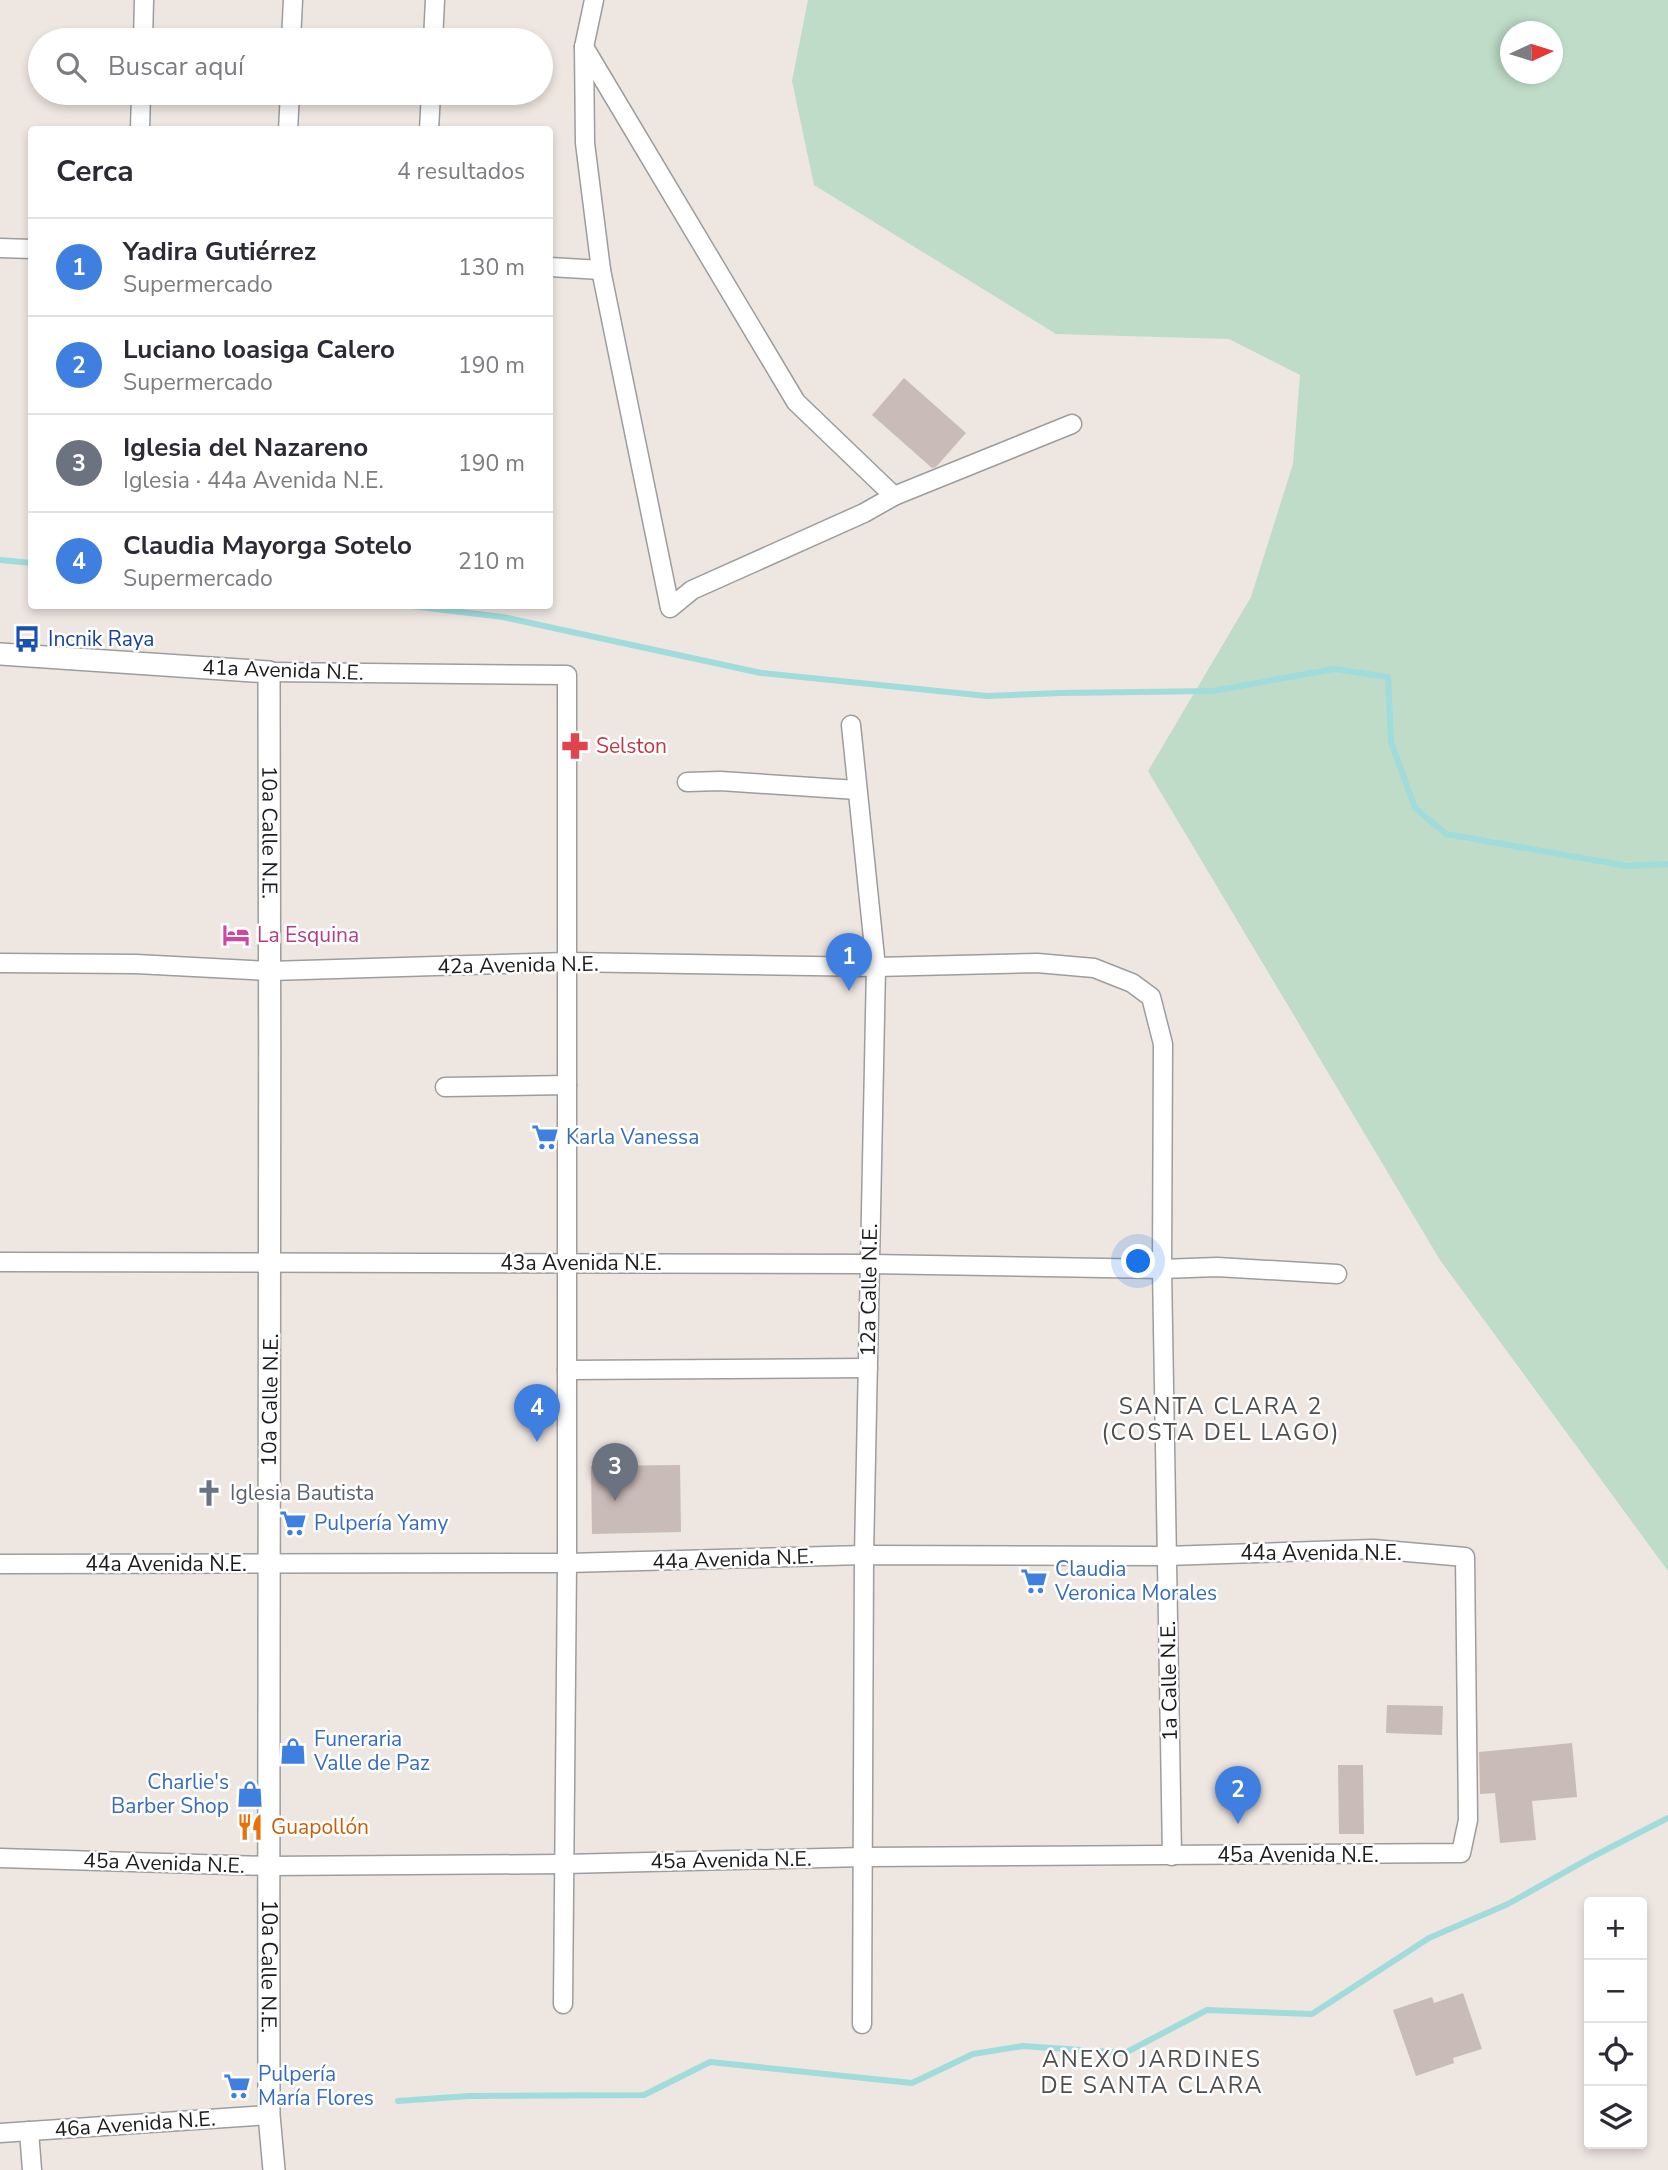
<!DOCTYPE html>
<html lang="es">
<meta charset="utf-8">
<style>
:root{--surface:#fff;--page:#f7f7f7;--text:#2b2b33;--muted:#7c7c81;--line:#e1e1e2;--accent:#0f766e}
body{margin:0;font-family:"Nunito Sans",sans-serif;background:var(--page);color:var(--text)}
.controls{position:absolute;right:21px;bottom:21px;display:grid;overflow:hidden;border-radius:7px;box-shadow:0 4px 10px #0003}
.controls button{width:63px;height:63px;display:grid;place-items:center;padding:0;border:0;border-bottom:2px solid var(--line);background:var(--surface);color:var(--text);font:35px sans-serif}
.compass{position:absolute;left:1500px;top:21px;width:63px;height:63px;border-radius:50%;background:var(--surface);box-shadow:0 4px 10px #0003;rotate:86deg}
.you{position:absolute;left:1139px;top:1262px;width:24px;height:24px;margin:-18px;border:5px solid #fff;border-radius:50%;background:#1a73e8;box-shadow:0 0 0 10px #1a73e833}
.badge{display:grid;place-items:center;width:46px;height:46px;border-radius:50%;background:var(--accent);color:#fff;font-size:23px;font-weight:700}
.pin{position:absolute;translate:-50% -58px;filter:drop-shadow(0 2px 4px #0008)}
.pin::after{content:'';position:absolute;top:37px;width:24px;height:21px;background:inherit;clip-path:polygon(0 0,100% 0,50% 100%)}
.list{margin:0;padding:0;list-style:none}
h2{display:flex;justify-content:space-between;align-items:center;height:91px;margin:0;padding:0 28px;font-size:30px}
h2 small{font-size:23px;font-weight:400;color:var(--muted)}
.list li{display:grid;grid-template-columns:46px 1fr auto;gap:21px;align-items:center;box-sizing:border-box;height:98px;padding:0 28px;border-top:2px solid var(--line)}
.list b{display:block;font-size:26px;white-space:nowrap}
.list p{margin:0;font-size:23px;white-space:nowrap;color:var(--muted)}
.list em{font-size:23px;font-style:normal;color:var(--muted)}
.icon{flex:none;width:38px;height:38px;fill:none;stroke:currentColor;stroke-width:2;stroke-linecap:round;stroke-linejoin:round}
.map{position:relative;flex:none;width:1668px;height:2170px;overflow:hidden}
.search{position:absolute;background:var(--surface);box-shadow:0 4px 10px #0003;left:28px;top:28px;width:525px;height:77px;display:flex;align-items:center;gap:18px;box-sizing:border-box;padding:0 24px;border-radius:38px;color:var(--muted);font-size:26px}
.panel{position:absolute;background:var(--surface);box-shadow:0 4px 10px #0003;left:28px;top:126px;width:525px;height:483px;border-radius:7px}
.map>svg:first-child{display:block}
.wetland{fill:#bedcc7;fill-rule:evenodd}
.lines{fill:none;stroke-linecap:round;stroke-linejoin:round}
.stream{stroke:#a0dcdc;stroke-width:6}
.building{fill:#c9bbb8}
.minor-casing{stroke:#9d9d9d;stroke-width:21}
.tertiary-casing{stroke:#9d9d9d;stroke-width:24}
.minor{stroke:#fff;stroke-width:18}
.tertiary{stroke:#fff;stroke-width:21}
.labels{text-anchor:middle;dominant-baseline:central;stroke-width:5;stroke-linejoin:round;paint-order:stroke}
.transit-label{font-size:21px;fill:#164399;stroke:#fff;text-anchor:start}
.street-label{font-size:21px;fill:#1c1c1c;stroke:#fff}
.health-label{font-size:21px;fill:#be3a42;stroke:#fff;text-anchor:start}
.hotel-label{font-size:21px;fill:#b23c85;stroke:#fff;text-anchor:start}
.shop-label{font-size:21px;fill:#366cbe;stroke:#fff;text-anchor:start}
.worship-label{font-size:21px;fill:#5b616d;stroke:#fff;text-anchor:start}
.food-label{font-size:21px;fill:#c56008;stroke:#fff;text-anchor:start}
.neighbourhood-label{font-size:23px;letter-spacing:2px;fill:#4f4f4f;stroke:#fff}
</style>
<div class="map">
<svg width="1668" height="2170" viewBox="0 0 1668 2170">
<rect width="100%" height="100%" fill="#eee6e1"/>
<path class="wetland" d="M808,0H1668V1571L1440,1260L1148,771L1251,597L1293,464L1300,375L1229,339L1056,334L814,185L792,81ZM1510,32H1552V74H1510Z"/>
<g class="lines">
<g class="stream">
<path d="M0,560L32,563"/>
<path d="M411,606L503,617L761,673L987,696L1061,693L1213,691L1334,669L1388,677L1391,742L1415,808L1446,834L1627,866L1668,864"/>
<path d="M398,2101L469,2096L644,2095L710,2062L912,2083L973,2054L1023,2046L1125,2053L1207,2010L1312,2014L1429,1938L1508,1904L1590,1858L1668,1818"/>
</g>
</g>
<g class="building">
<path d="M904,378L966,433L936,467L932,468L872,415Z"/>
<path d="M680,1465L681,1532L592,1534L591,1466Z"/>
<path d="M1387,1705L1443,1706L1442,1735L1386,1733Z"/>
<path d="M1572,1743L1577,1797L1532,1801L1536,1840L1500,1843L1495,1793L1480,1794L1479,1752Z"/>
<path d="M1338,1765H1363L1364,1834H1339Z"/>
<path d="M1463,1993L1482,2049L1453,2058L1454,2063L1416,2076L1393,2010L1432,1997L1434,2003Z"/>
</g>
<g class="lines">
<defs>
<g id="minor">
<path d="M594,0L584,47L585,143L601,270L670,608L692,590L864,513L894,496L1072,424"/>
<path d="M143,40L144,0"/>
<path d="M291,40L293,0"/>
<path d="M433,40L435,0"/>
<path d="M584,47L796,402L894,496"/>
<path d="M140,130L141,93"/>
<path d="M288,130L290,93"/>
<path d="M429,130L431,93"/>
<path d="M0,248L32,249"/>
<path d="M550,267L601,270"/>
<path d="M269,672L567,675V1563L563,2004"/>
<path d="M851,725L876,967L864,1555L862,2024"/>
<path d="M687,782L720,781L857,790"/>
<path d="M0,963L136,964L270,971L567,962L876,967L1037,963L1094,968L1132,983L1151,997L1163,1044L1162,1269L1172,1856"/>
<path d="M445,1087L567,1085"/>
<path d="M0,1262L870,1264L1162,1269L1217,1267L1337,1274"/>
<path d="M567,1370L868,1368"/>
<path d="M0,1564L567,1563L864,1555L1166,1556L1373,1549L1465,1557L1468,1820L1461,1853L864,1857L564,1864L268,1866L0,1858"/>
<path d="M29,2131L32,2170"/>
<path d="M0,2133L269,2115"/>
</g>
<g id="tertiary">
<path id="s1" d="M0,654L269,672C271,1153 268,1634 269,2115L274,2170"/>
</g>
</defs>
<use href="#minor" class="minor-casing"/>
<use href="#tertiary" class="tertiary-casing"/>
<use href="#minor" class="minor"/>
<use href="#tertiary" class="tertiary"/>
</g>
<defs>
<symbol id="bus-bare" viewBox="-9 -9 18 18"><path d="M-5-6H5V4H4V6H2V4H-2V6H-4V4H-5ZM-3.5-4V0h7V-4ZM-3.5 1.2v1.5H-2V1.2ZM2 1.2v1.5H3.5V1.2Z" fill="#1a4fb4" stroke="#fff" stroke-width="2.5" paint-order="stroke"/></symbol>
<symbol id="pharmacy-bare" viewBox="-9 -9 18 18"><path d="M-2-6h4v4h4v4h-4v4h-4v-4h-4v-4h4Z" fill="#e0444e" stroke="#fff" stroke-width="2.5" paint-order="stroke"/></symbol>
<symbol id="hotel-bare" viewBox="-9 -9 18 18"><path d="M-6-4.5h1.5V1H6V5H4.5V3h-9V5H-6ZM-4 0a1.8 1.8 0 1 1 3.6 0ZM.5 0V-2.5h3Q6-2.5 6 0Z" fill="#d1479c" stroke="#fff" stroke-width="2.5" paint-order="stroke"/></symbol>
<symbol id="supermarket-bare" viewBox="-9 -9 18 18"><path d="M-6-5.5h2.5l.6 2H6L4.5 2H-2.5L-4.4-4H-6ZM-1.5 3.2a1.3 1.3 0 1 0 .1 0ZM3 3.2a1.3 1.3 0 1 0 .1 0Z" fill="#3f7fe0" stroke="#fff" stroke-width="2.5" paint-order="stroke"/></symbol>
<symbol id="church-bare" viewBox="-9 -9 18 18"><path d="M-1.2-6h2.4v3.5h3.3v2.4h-3.3V6h-2.4V-.1h-3.3v-2.4h3.3Z" fill="#6b7280" stroke="#fff" stroke-width="2.5" paint-order="stroke"/></symbol>
<symbol id="shop-bare" viewBox="-9 -9 18 18"><path d="M-5-2.5h2.3a2.7 3.5 0 0 1 5.4 0H5L5.5 6h-11ZM-1.5-2.5h3a1.5 2.3 0 0 0-3 0Z" fill="#3f7fe0" stroke="#fff" stroke-width="2.5" paint-order="stroke"/></symbol>
<symbol id="restaurant-bare" viewBox="-9 -9 18 18"><path d="M-5-6h1v4h1v-4h1v4h1v-4h1v5L-1.5 .5V6h-2V.5L-5-1ZM5-6V6H3V1.5H1.5Q1.5-4 5-6Z" fill="#e8710a" stroke="#fff" stroke-width="2.5" paint-order="stroke"/></symbol>
</defs>
<g fill-rule="evenodd">
<use href="#bus-bare" x="8" y="620" width="38" height="38"/>
<use href="#pharmacy-bare" x="556" y="727" width="38" height="38"/>
<use href="#hotel-bare" x="217" y="916" width="38" height="38"/>
<use href="#supermarket-bare" x="526" y="1118" width="38" height="38"/>
<use href="#church-bare" x="190" y="1474" width="38" height="38"/>
<use href="#supermarket-bare" x="274" y="1504" width="38" height="38"/>
<use href="#supermarket-bare" x="1015" y="1562" width="38" height="38"/>
<use href="#shop-bare" x="274" y="1732" width="38" height="38"/>
<use href="#shop-bare" x="231" y="1775" width="38" height="38"/>
<use href="#restaurant-bare" x="231" y="1808" width="38" height="38"/>
<use href="#supermarket-bare" x="218" y="2067" width="38" height="38"/>
</g>
<g class="labels">
<g class="transit-label">
<text x="48" y="639">Incnik Raya</text>
</g>
<g class="street-label">
<text transform="translate(283 670) rotate(2)">41a Avenida N.E.</text>
<text stroke="none"><textPath href="#s1" startOffset="430">10a Calle N.E.</textPath></text>
<text transform="translate(518 965) rotate(-1)">42a Avenida N.E.</text>
<text x="581" y="1263">43a Avenida N.E.</text>
<text transform="translate(869 1290) rotate(-89)">12a Calle N.E.</text>
<text transform="translate(270 1400) rotate(-89)">10a Calle N.E.</text>
<text x="1321" y="1553">44a Avenida N.E.</text>
<text transform="translate(733 1559) rotate(-2)">44a Avenida N.E.</text>
<text x="166" y="1564">44a Avenida N.E.</text>
<text transform="translate(1169 1681) rotate(-91)">1a Calle N.E.</text>
<text x="1298" y="1855">45a Avenida N.E.</text>
<text transform="translate(731 1860) rotate(-1)">45a Avenida N.E.</text>
<text transform="translate(164 1863) rotate(2)">45a Avenida N.E.</text>
<text stroke="none"><textPath href="#s1" startOffset="1564">10a Calle N.E.</textPath></text>
<text transform="translate(135 2124) rotate(-4)">46a Avenida N.E.</text>
</g>
<g class="health-label">
<text x="596" y="746">Selston</text>
</g>
<g class="hotel-label">
<text x="257" y="935">La Esquina</text>
</g>
<g class="shop-label">
<text x="566" y="1137">Karla Vanessa</text>
<text x="314" y="1523">Pulpería Yamy</text>
<text x="1055" y="1569">Claudia<tspan x="1055" dy="24">Veronica Morales</tspan></text>
<text x="314" y="1739">Funeraria<tspan x="314" dy="24">Valle de Paz</tspan></text>
<text x="229" y="1782" text-anchor="end">Charlie's<tspan x="229" dy="24">Barber Shop</tspan></text>
<text x="258" y="2074">Pulpería<tspan x="258" dy="24">María Flores</tspan></text>
</g>
<g class="worship-label">
<text x="230" y="1493">Iglesia Bautista</text>
</g>
<g class="food-label">
<text x="271" y="1827">Guapollón</text>
</g>
<g class="neighbourhood-label">
<text x="1221" y="1406">SANTA CLARA 2<tspan x="1221" dy="26">(COSTA DEL LAGO)</tspan></text>
<text x="1152" y="2059">ANEXO JARDINES<tspan x="1152" dy="26">DE SANTA CLARA</tspan></text>
</g>
</g>
</svg>
<div class="controls">
<button>+</button>
<button>−</button>
<button><svg class="icon" aria-label="locate" viewBox="0 0 24 24"><circle cx="12" cy="12" r="6"/><path d="M12 2v4M12 18v4M2 12h4M18 12h4"/></svg></button>
<button><svg class="icon" aria-label="layers" viewBox="0 0 24 24"><path d="M12 4l9 5-9 5-9-5zM3 14l9 5 9-5"/></svg></button>
</div>
<svg class="compass" viewBox="-18 -18 36 36"><path d="M0-13l5 13h-10z" fill="#e53935"/><path d="M0 13l5-13h-10z" fill="#7c7c81"/></svg>
<div class="you"></div>
<div class="pin badge" style="left:849px;top:991px;background:#3f7fe0">1</div>
<div class="pin badge" style="left:1238px;top:1824px;background:#3f7fe0">2</div>
<div class="pin badge" style="left:615px;top:1501px;background:#6b7280">3</div>
<div class="pin badge" style="left:537px;top:1442px;background:#3f7fe0">4</div>
<div class="search"><svg class="icon" aria-label="search" viewBox="0 0 24 24"><circle cx="10" cy="10" r="6"/><path d="M15 15l6 6"/></svg>Buscar aquí</div>
<section class="panel">
<h2>Cerca<small>4 resultados</small></h2>
<ul class="list">
<li><span class="badge" style="background:#3f7fe0">1</span><div><b>Yadira Gutiérrez</b><p>Supermercado</p></div><em>130 m</em></li>
<li><span class="badge" style="background:#3f7fe0">2</span><div><b>Luciano loasiga Calero</b><p>Supermercado</p></div><em>190 m</em></li>
<li><span class="badge" style="background:#6b7280">3</span><div><b>Iglesia del Nazareno</b><p>Iglesia · 44a Avenida N.E.</p></div><em>190 m</em></li>
<li><span class="badge" style="background:#3f7fe0">4</span><div><b>Claudia Mayorga Sotelo</b><p>Supermercado</p></div><em>210 m</em></li>
</ul>
</section>
</div>
